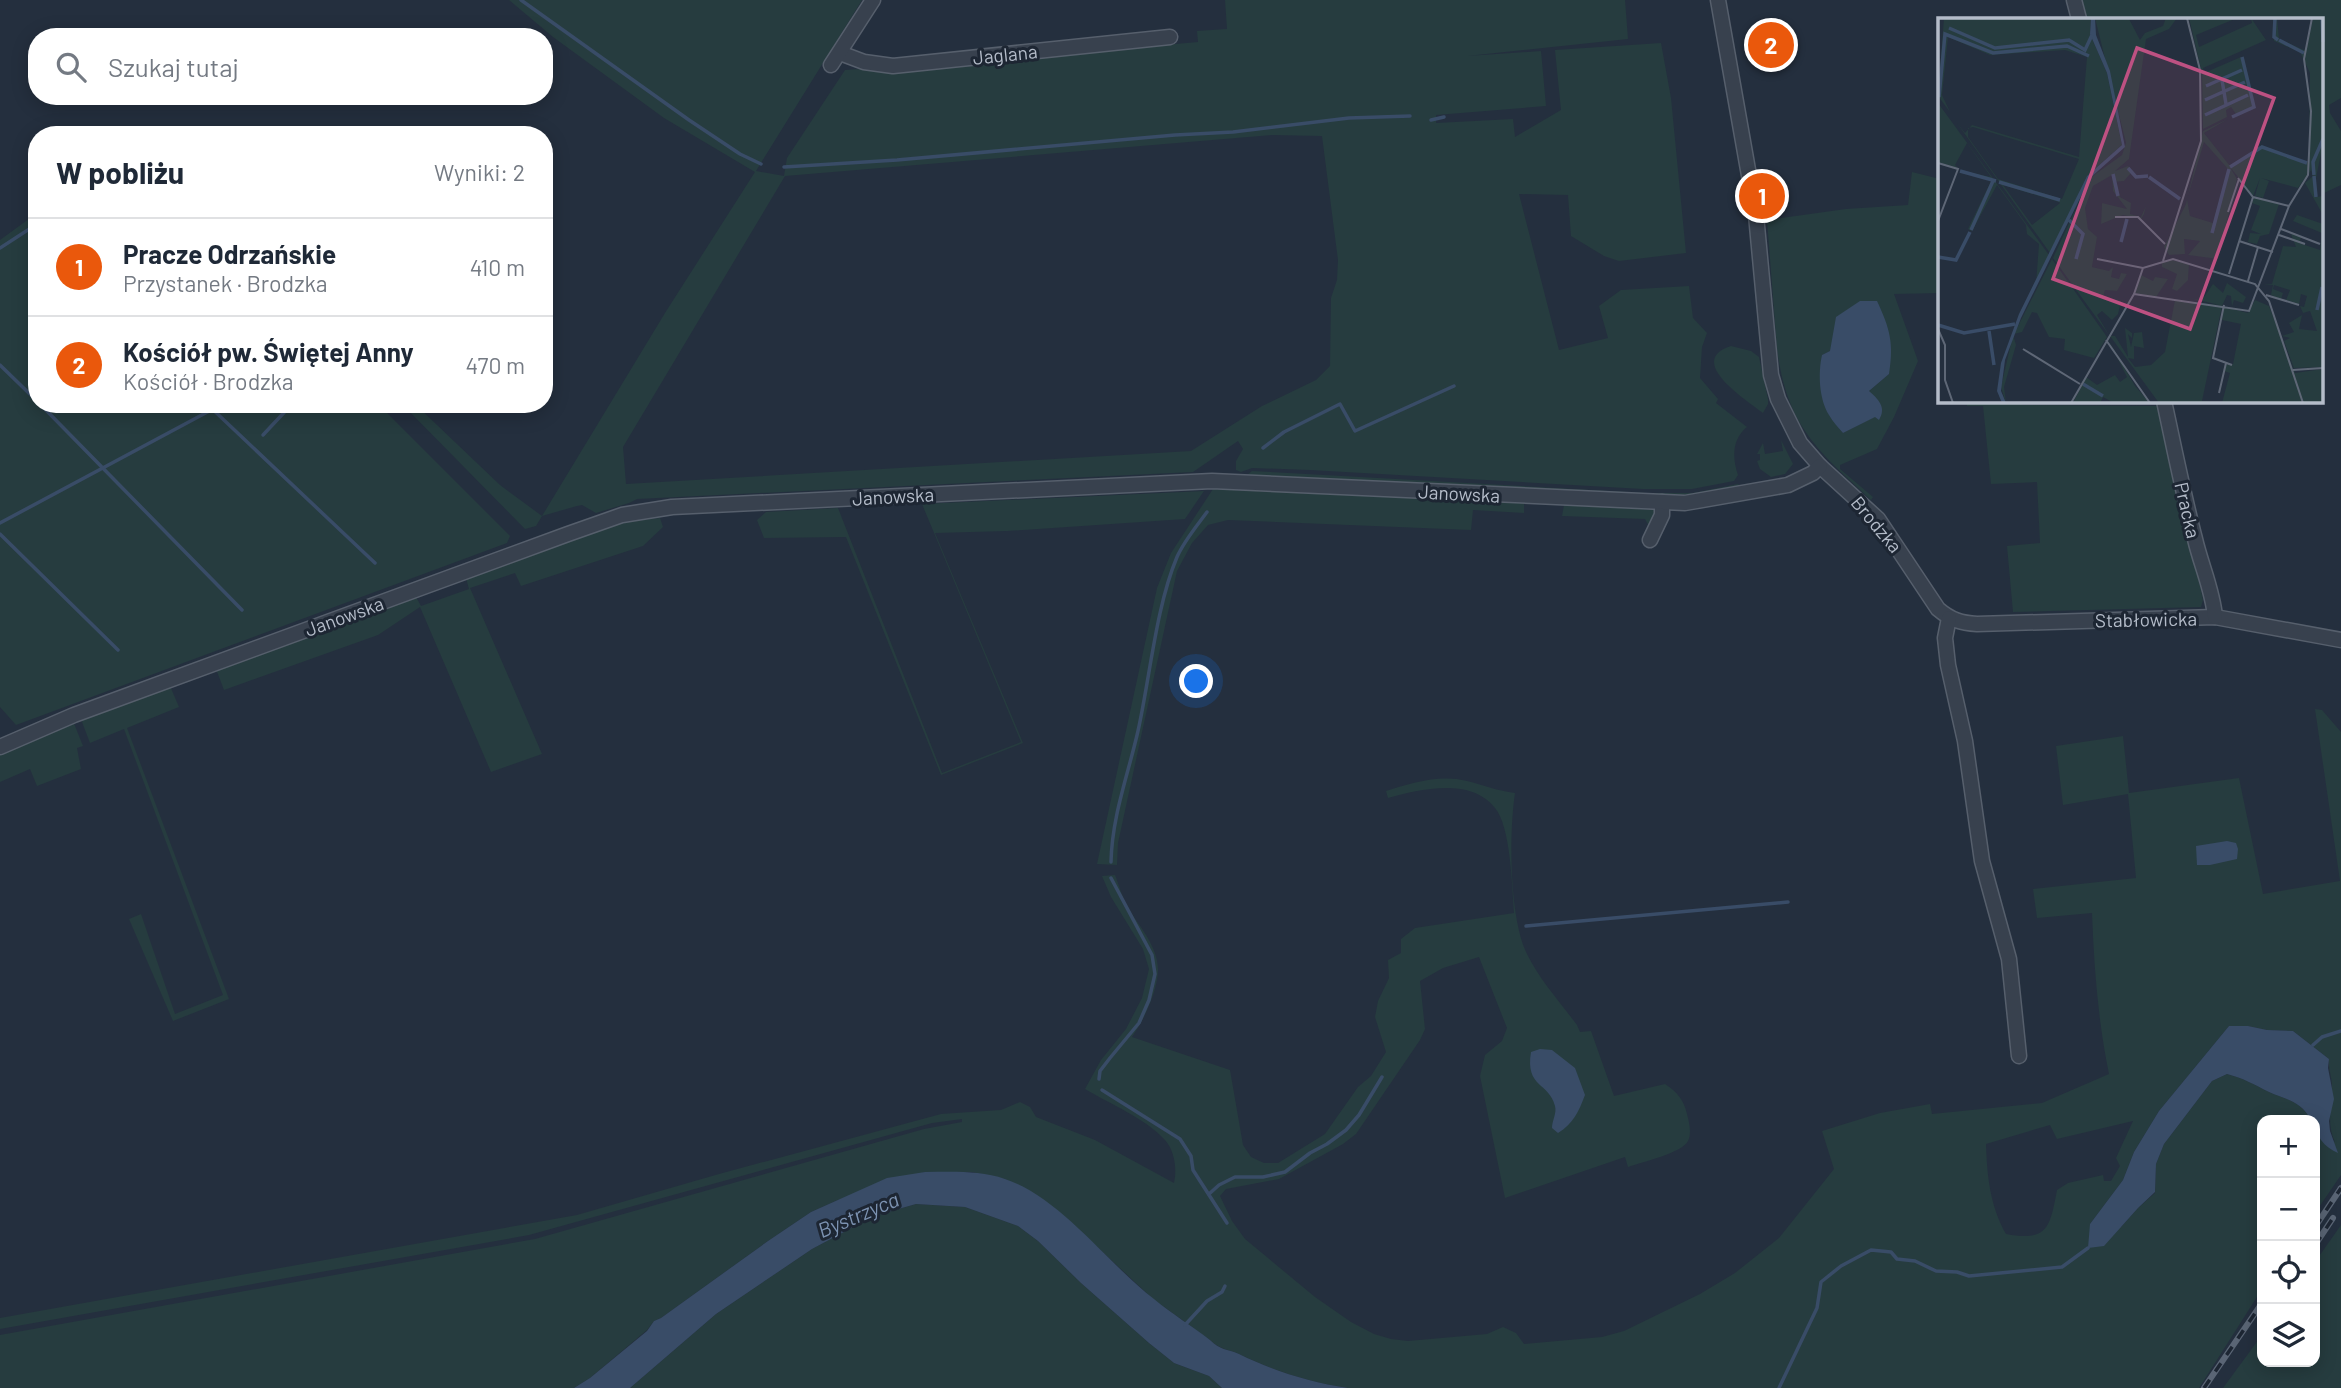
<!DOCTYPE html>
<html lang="pl">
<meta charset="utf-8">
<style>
:root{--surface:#fff;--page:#f2f2f3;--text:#1f2937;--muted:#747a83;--line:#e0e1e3;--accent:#ea580c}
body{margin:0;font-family:Barlow,sans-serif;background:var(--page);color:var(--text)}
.controls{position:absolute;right:21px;bottom:21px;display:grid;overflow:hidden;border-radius:14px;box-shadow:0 4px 18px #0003}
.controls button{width:63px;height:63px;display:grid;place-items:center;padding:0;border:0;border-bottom:2px solid var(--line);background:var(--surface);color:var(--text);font:35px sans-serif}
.you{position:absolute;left:1197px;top:682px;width:24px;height:24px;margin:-18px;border:5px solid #fff;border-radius:50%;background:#1a73e8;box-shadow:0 0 0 10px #1a73e833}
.badge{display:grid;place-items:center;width:46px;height:46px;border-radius:50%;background:var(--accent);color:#fff;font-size:23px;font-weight:700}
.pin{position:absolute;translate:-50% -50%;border:4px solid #fff;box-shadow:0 2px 7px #0006}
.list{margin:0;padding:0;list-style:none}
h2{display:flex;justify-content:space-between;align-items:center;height:91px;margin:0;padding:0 28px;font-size:30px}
h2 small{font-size:23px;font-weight:400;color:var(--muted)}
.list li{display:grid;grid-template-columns:46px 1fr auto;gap:21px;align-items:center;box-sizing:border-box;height:98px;padding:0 28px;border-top:2px solid var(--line)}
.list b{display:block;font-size:26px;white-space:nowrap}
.list p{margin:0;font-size:23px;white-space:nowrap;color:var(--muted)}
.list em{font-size:23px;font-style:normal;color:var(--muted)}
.icon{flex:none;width:38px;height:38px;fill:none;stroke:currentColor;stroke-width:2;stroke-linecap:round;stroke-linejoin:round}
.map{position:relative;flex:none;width:2341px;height:1388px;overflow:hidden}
.search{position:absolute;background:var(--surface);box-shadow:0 4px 18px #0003;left:28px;top:28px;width:525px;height:77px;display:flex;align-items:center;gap:18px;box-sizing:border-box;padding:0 24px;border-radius:28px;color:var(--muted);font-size:26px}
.panel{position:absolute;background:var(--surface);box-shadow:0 4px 18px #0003;left:28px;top:126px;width:525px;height:287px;border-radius:28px}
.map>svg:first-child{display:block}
.green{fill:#263c3f;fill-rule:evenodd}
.water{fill:#394c67}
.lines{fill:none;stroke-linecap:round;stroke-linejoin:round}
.stream{stroke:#394c67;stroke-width:3.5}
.minor-casing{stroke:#565f6c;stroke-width:17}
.minor{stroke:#38414e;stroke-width:14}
.rail-casing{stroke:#5a6575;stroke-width:6}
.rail{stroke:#1d2633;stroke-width:3.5;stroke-dasharray:10;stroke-linecap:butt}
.labels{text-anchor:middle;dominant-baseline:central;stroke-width:6;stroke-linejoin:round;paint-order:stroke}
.street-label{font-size:19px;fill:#b4bcc9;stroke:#1d2633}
.water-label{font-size:21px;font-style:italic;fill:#7c92b1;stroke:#1d2633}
.inset-river{fill:none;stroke:#394c67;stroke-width:3.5}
.inset-road{fill:none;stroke:#5e6776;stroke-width:2}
.view{fill:#bd5182;fill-opacity:0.15;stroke:#bd5182;stroke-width:3.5}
.inset-edge{fill:none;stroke:#b4bcc9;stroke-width:3.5}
</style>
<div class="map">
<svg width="2341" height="1388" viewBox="0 0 2341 1388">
<rect width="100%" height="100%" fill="#242f3e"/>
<g class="green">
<path d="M509,0H862L756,171L784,176L787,158L845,70L984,61L1198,42L1197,31L1227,29L1225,0H1625L1628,39L1467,56L1541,51L1546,106L1436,115V123L1513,119L1515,137L1561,110L1555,50L1661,43L1671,98L1686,253L1619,261L1604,256L1571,236L1568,195L1519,194L1559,350L1608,338L1599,306L1621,290L1689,286L1693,318L1707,333L1702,347L1700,378L1718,399L1716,403L1747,427C1732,439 1732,458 1738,475L1734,481L1692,489H1643L1310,470L1252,468L1241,472L1236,470V461L1243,449L1238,441L1193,472L637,499L629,503L596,513L582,505L577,506L542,516L536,526L525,529L402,404H415L500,485L542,516L665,313L755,172L664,118L553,37ZM1272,135L1322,136L1338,260L1337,280L1331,298L1330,366L1316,380L1262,406L1191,451L626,484L623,447L785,176Z"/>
<path d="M2079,0H2341V98L2329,105L2330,113L2341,131V185L2322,194V19H2084Z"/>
<path d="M1912,172L1940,179V293L1894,294L1918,361L1894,417L1877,449L1840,465V469L1873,497L1871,500C1817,450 1787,426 1777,349L1767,220L1846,209L1908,205ZM1830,351L1889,374L1869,391L1879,419L1876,416L1843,433C1819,403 1822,392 1822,355Z"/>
<path d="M37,213V404H378L510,536L507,543L16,725L0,707V240Z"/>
<path d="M1731,346L1751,351L1759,357L1768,399V404L1763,413C1748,401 1684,361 1731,346Z"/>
<path d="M1967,401H2021L2022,405L2161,406L2203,600L2201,607L2013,612L2007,546L2040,543L2037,482L1991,484L1983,406H1967Z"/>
<path d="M1781,440L1793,464L1785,474L1771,477L1760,469L1757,461L1760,460V454H1757L1763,443L1765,454L1783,451Z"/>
<path d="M1252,471L1645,493H1693L1738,484L1741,486L1739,489L1693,496H1668L1247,475Z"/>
<path d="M1213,489L1524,503V513L1473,510L1471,530L1228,520L1208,525L1192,543L1177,571L1118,843L1117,865L1097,864L1157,588L1171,553Z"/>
<path d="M1204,491L1185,519L1007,531L935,533L1023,743L941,775L846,537L764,538L757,520L766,512L838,508L942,773L1021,742L922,504Z"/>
<path d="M1564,505L1656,510L1658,518L1651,530L1645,519L1562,516Z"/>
<path d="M660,518L663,527L643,546L521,586L515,573L470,588L542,754L491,772L420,607L378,635L224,690L216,669L416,597L421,606L469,589L466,578C529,554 593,523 660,518Z"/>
<path d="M170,686L179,707L127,728L229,999L173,1021L129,919L141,914L175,1014L223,995L124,729L90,743L82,722L83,718Z"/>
<path d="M2315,709L2322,710L2341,732V1175L2315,1213V1128L2317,1134L2335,1142C2326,1123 2332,1106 2332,1086C2332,1077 2328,1069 2329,1059L2293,1031L2267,1030L2248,1026H2229L2159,1111L2134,1152L2123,1180L2090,1224L2121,1227L2138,1208L2155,1193L2156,1164L2164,1144L2212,1081L2227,1074C2243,1078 2255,1085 2269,1092C2287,1100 2301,1101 2311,1120H2262V1289L2199,1388H1348C1309,1382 1274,1371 1239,1354C1227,1349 1219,1349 1210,1340L1153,1299L1066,1218L1034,1194L1005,1179L972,1172H925L838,1200L811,1212L768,1241L661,1318L654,1321L647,1330L590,1378L574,1388H0V1335L535,1239L924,1129L962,1122V1119L932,1123L529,1235L0,1329V1318L577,1215L719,1174L941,1114L1001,1110L1020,1102L1030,1107L1036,1117L1095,1140L1174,1183C1177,1170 1175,1151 1165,1140C1145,1118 1110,1104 1085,1089L1101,1060L1126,1029L1142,998L1149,969L1143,949L1111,897L1102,876L1115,875C1119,885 1122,897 1127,906C1138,925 1159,947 1158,971C1157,992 1144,1020 1132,1037L1230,1070L1243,1145L1251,1157L1264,1163H1278L1325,1134L1358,1087L1371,1076L1386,1052L1375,1017L1378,1001L1389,978L1388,960L1401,953V939L1415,928L1514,913C1512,888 1511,827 1495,808C1471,777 1420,789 1388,798L1386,791C1411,783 1440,774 1467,781C1483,785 1498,791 1515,793C1509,833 1509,917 1527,954C1539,979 1560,1002 1577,1025L1580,1032L1591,1031L1614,1096L1665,1084C1677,1092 1684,1100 1687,1114C1689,1122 1692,1133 1688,1141C1682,1153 1642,1162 1628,1167L1625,1157L1505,1198L1480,1076L1485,1055L1502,1041L1507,1028L1479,957L1443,968L1420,981L1425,1029L1420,1040L1356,1134L1343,1144L1279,1179L1226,1189L1220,1196L1232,1221L1245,1239L1315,1297L1351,1322L1374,1334L1391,1339L1408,1341L1487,1334L1503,1327L1516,1333L1524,1344L1602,1337L1624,1331L1700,1294L1735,1273L1779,1238L1834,1169L1822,1131L1880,1113L1930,1104L1932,1114L2042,1103L2109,1074C2098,1021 2094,967 2092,913L2037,918L2033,889L2136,878L2128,794L2063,805L2056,746L2123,736L2129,793L2239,778L2263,894L2340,881ZM2133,1121L2116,1158L2120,1166L2111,1181H2104L2103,1175L2068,1183L2057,1190C2050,1227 2048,1242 2006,1234C1990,1206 1987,1175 1986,1144L2050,1125L2057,1139Z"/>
<path d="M73,721L83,746L77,748L81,769L37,786L30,769L0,782V755Z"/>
<path d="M916,1204L965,1207L1018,1226L1038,1241L1081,1283L1149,1343L1174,1363L1209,1376L1222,1388H630L716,1314L812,1249L874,1216Z"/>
<path d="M2341,1225V1388H2223L2262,1335V1362H2315V1262Z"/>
</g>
<g class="water">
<path d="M1860,301H1877C1890,329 1894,343 1889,374L1869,391C1878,399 1887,407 1879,420L1875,417L1843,433C1838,427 1833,422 1829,415C1819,399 1818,373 1822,355L1830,351L1836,317Z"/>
<path d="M2227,841L2236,843L2238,849L2237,859L2210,865H2197L2196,846Z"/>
<path d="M2229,1026H2248L2267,1030L2293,1031L2329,1059L2328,1068L2334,1099L2329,1121L2330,1131L2338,1153C2324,1147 2315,1136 2315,1120H2311C2301,1101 2287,1100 2269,1092C2255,1085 2243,1078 2227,1074L2212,1081L2164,1144L2156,1164L2155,1192L2138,1208L2104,1246L2088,1248L2090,1224L2123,1180L2134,1152L2159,1111Z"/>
<path d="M1540,1049L1552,1050L1575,1068L1585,1095C1579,1111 1573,1124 1558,1133L1552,1128C1552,1121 1557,1113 1555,1106C1549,1082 1525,1088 1531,1052Z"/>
<path d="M925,1172C952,1172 979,1170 1005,1179C1061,1198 1107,1263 1154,1299C1172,1314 1192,1326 1210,1340C1220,1350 1227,1349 1239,1354C1274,1371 1309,1382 1348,1388H1222L1209,1376L1174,1363L1149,1343L1081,1283L1038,1241L1018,1226L965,1207L916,1204L874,1216L812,1249L716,1314L630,1388H574L590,1378L647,1331L654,1321L661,1318L768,1241L811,1212L887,1178Z"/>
</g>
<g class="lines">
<g class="stream">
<path d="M521,0L689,120L740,154L761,164"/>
<path d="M1431,120L1444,117"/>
<path d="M784,167L897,160L1175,135L1233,132L1349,118L1410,116"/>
<path d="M0,248L37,224"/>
<path d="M0,365L37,401"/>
<path d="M40,404L242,610"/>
<path d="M207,404L375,563"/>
<path d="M263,435L292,404"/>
<path d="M1263,448L1284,432L1340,404L1355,431L1454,386"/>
<path d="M0,523L213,409"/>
<path d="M0,534L118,650"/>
<path d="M1111,862C1112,816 1128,775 1138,731C1150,677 1156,607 1177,557C1184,541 1196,527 1207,512"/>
<path d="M1526,926L1788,902"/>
<path d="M2313,1045L2322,1037L2341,1031"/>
<path d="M1099,1079L1100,1071L1110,1058L1139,1023L1149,1000L1155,974L1152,955L1111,878"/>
<path d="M1102,1090L1180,1139L1191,1156L1193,1170L1227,1223"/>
<path d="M1209,1194L1219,1185L1235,1177H1263L1285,1172L1310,1153L1327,1144L1346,1130L1359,1115L1382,1077"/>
<path d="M1185,1325L1207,1301L1222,1292L1225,1286"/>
<path d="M1779,1388L1817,1308L1821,1282L1841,1266L1871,1250L1891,1252L1897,1259L1915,1261L1936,1271L1957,1272L1969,1276L2062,1267L2088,1248"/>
</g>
<defs>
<g id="minor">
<path d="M1718,0L1756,215L1771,375L1778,399L1800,443L1820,466L1878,519L1938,609C1951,620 1961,623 1977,624L2215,617L2341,640"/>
<path d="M2074,0L2079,19"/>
<path d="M840,53L864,62L893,66L1170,37"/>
<path d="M831,65L873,0"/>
<path d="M2164,401C2174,447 2183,493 2195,539C2201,565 2213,591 2215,617"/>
<path d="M1650,540L1662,515V502"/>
<path d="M1949,618L1945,638L1948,665L1965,741L1982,861L2009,959L2019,1056"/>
<path d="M0,747L74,715L568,534L622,515L672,507L1212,481L1685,503L1788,485L1813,473L1820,466"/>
</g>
</defs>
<use href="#minor" class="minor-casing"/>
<use href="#minor" class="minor"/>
<defs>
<g id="rail">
<path d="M2315,1227L2341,1188"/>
<path d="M2315,1245L2333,1218"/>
<path d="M2204,1388L2262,1303"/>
</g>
</defs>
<use href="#rail" class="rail-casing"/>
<use href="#rail" class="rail"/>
</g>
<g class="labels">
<g class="street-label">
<text transform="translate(1005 54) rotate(-6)">Jaglana</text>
<text transform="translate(1459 493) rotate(3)">Janowska</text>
<text transform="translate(893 496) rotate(-3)">Janowska</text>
<text transform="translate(2188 510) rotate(77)">Pracka</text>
<text transform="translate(1877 524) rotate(50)">Brodzka</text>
<text transform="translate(344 616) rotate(-20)">Janowska</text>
<text transform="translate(2146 619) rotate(-1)">Stabłowicka</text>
</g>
<g class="water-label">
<text transform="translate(858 1214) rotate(-23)">Bystrzyca</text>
</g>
</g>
<g transform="translate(1938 18)">
<rect width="385" height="385" fill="#242f3e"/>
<path d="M6,0H153L152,16L169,55L184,127L149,158L112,235L19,105L27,115L34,107L141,139L149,39L127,32L52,37L10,19L4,77L12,94L0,78ZM35,109L141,141L124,181L60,161L30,119V110ZM65,167L121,184L122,185L94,207ZM157,0L191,1L202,22L207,15L225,8L228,0H239L231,11L208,21L191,141L177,153L190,148L199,158L210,159H199L193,155L186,163L175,164L182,179L193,185L192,196L203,199L208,188L206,196L203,201L185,197L163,206L164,185L189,191L175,173L174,157L155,168L147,190L150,211L159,219L154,249L171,253L175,249L173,259L181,261L183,255L189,256L179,273L167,272L165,279L183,283L180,296L174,302L164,293L159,297L171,317L115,240L152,160L184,137L188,125ZM251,0H299L258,17L261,29L314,5L313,0L328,22L265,50L266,55L303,39L317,87L298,96L293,89L288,92L289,99L265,111L264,55ZM335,0H339L341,21L368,33L375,0H385V125L377,165L379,179L385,178V197L367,165L375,158L373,152L360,170L323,160L331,163L325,180L317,178L322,160L315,178L292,149L299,161L280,241L250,237L262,223L246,221L247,236L231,237L226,229L248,186L265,113L290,101L266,115L292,148L322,128L371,145L372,55L362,34L336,23ZM266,124L290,151L275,205L252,198L249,181ZM0,85L111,237L98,266L101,226L89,216L88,207L59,167L34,213L30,211L53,163L30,154L53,159L29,125L17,147L20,150L0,144ZM316,180L341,186L331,216L322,218L319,226L310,224L312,215L323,216L313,212L322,188L314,185ZM359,197L385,206V349L356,350L346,323L352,320L344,318L356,314L351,305L364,297L361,311L379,313L372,293L365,295L362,288L366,289L369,278L363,276L361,286L348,282L352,272L336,267L335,271L345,275L343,281L333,277L335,267L325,266H334L345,228L358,229L353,216L363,219L361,225L382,232L384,215L355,203ZM114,241L169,319L156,340L126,332L127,321L111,319L99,295L94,294L84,314L76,316ZM233,242L251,246L250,262L239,273L234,271L239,256L224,249V245ZM203,257L215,263L217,259L230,261L218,279L197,275ZM289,265L308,279L305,285L296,282L294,288L293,278L289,277L284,288L264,383L280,385H221L172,318H177L190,339L187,310L194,315V320L190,316L193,329L196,315L204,314L206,330L196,328V341L190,340L197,349L213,347L227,334L237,282L282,287L251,280L264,282L275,266L285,275ZM317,282L331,288L357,355L385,351V385H284L292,355L286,353L288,347L295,346L303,306L284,302L286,289L310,295ZM75,317L78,327L66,369L68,385L63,369ZM170,321L197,368L212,385H176L165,379L162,385H135L148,359L159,367L177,357L182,364L189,359Z" fill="#263c3f" fill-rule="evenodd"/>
<path d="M153,0H157L158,17L172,53L187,129L152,160L83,300L67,342L63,373L68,385H64L59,373L63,345L81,296L149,158L184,127L169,55L152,16Z" fill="#394c67"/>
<path class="inset-river" d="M337,0L336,19L340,22M384,0L385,24M11,10L57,30L131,22L147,32L154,17M341,22L366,35M284,62L288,86M268,68L304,52M1,79L7,16L55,35L129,28L151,38M267,82L307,64M267,97L310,77M294,99L316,89L304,39M292,149L324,129L369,145M190,150L198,159L210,158M22,153L58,163M175,156L180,178M376,157L375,144L385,121M376,158L378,179M211,159L242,181M61,164L122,182M131,202L145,216L138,241M33,212L55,163M274,215L291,151M183,224L189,201M0,239L18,242L32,214M379,292L384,269M0,307L26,315L77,306M51,313L56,347M145,366L165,378"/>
<path class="inset-road" d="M0,145L20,151L0,203M300,160L315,179L351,188M290,194L301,161M177,199H200L227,226M343,211L382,226M341,217L367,226M301,223L335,234M159,241L205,250L235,241L317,266L331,283L365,385M225,243L263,123L262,52L249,0M291,256L315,179M310,263L320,229M196,276L311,293L351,188L370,157L373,93L366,41L374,0M328,277L361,287M286,287L275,340L294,347M0,311L7,327V362L15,385M168,322L212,385M85,331L142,366M355,352L385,350M281,375L288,345M133,385L196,276L205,250"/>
<path class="view" d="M199,30L336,80L252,311L115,261Z"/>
<rect width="385" height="385" class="inset-edge"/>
</g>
</svg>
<div class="controls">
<button>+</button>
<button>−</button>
<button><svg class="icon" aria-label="locate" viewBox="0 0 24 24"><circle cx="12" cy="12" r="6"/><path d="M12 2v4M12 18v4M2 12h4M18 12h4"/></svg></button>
<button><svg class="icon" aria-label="layers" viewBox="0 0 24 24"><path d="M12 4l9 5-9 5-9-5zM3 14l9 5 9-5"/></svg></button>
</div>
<div class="you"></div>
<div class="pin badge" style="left:1762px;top:196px">1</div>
<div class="pin badge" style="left:1771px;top:45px">2</div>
<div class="search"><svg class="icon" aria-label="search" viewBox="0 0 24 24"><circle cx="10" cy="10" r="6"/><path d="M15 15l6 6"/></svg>Szukaj tutaj</div>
<section class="panel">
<h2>W pobliżu<small>Wyniki: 2</small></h2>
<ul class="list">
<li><span class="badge">1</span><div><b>Pracze Odrzańskie</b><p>Przystanek · Brodzka</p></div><em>410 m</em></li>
<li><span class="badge">2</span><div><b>Kościół pw. Świętej Anny</b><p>Kościół · Brodzka</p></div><em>470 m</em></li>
</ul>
</section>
</div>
